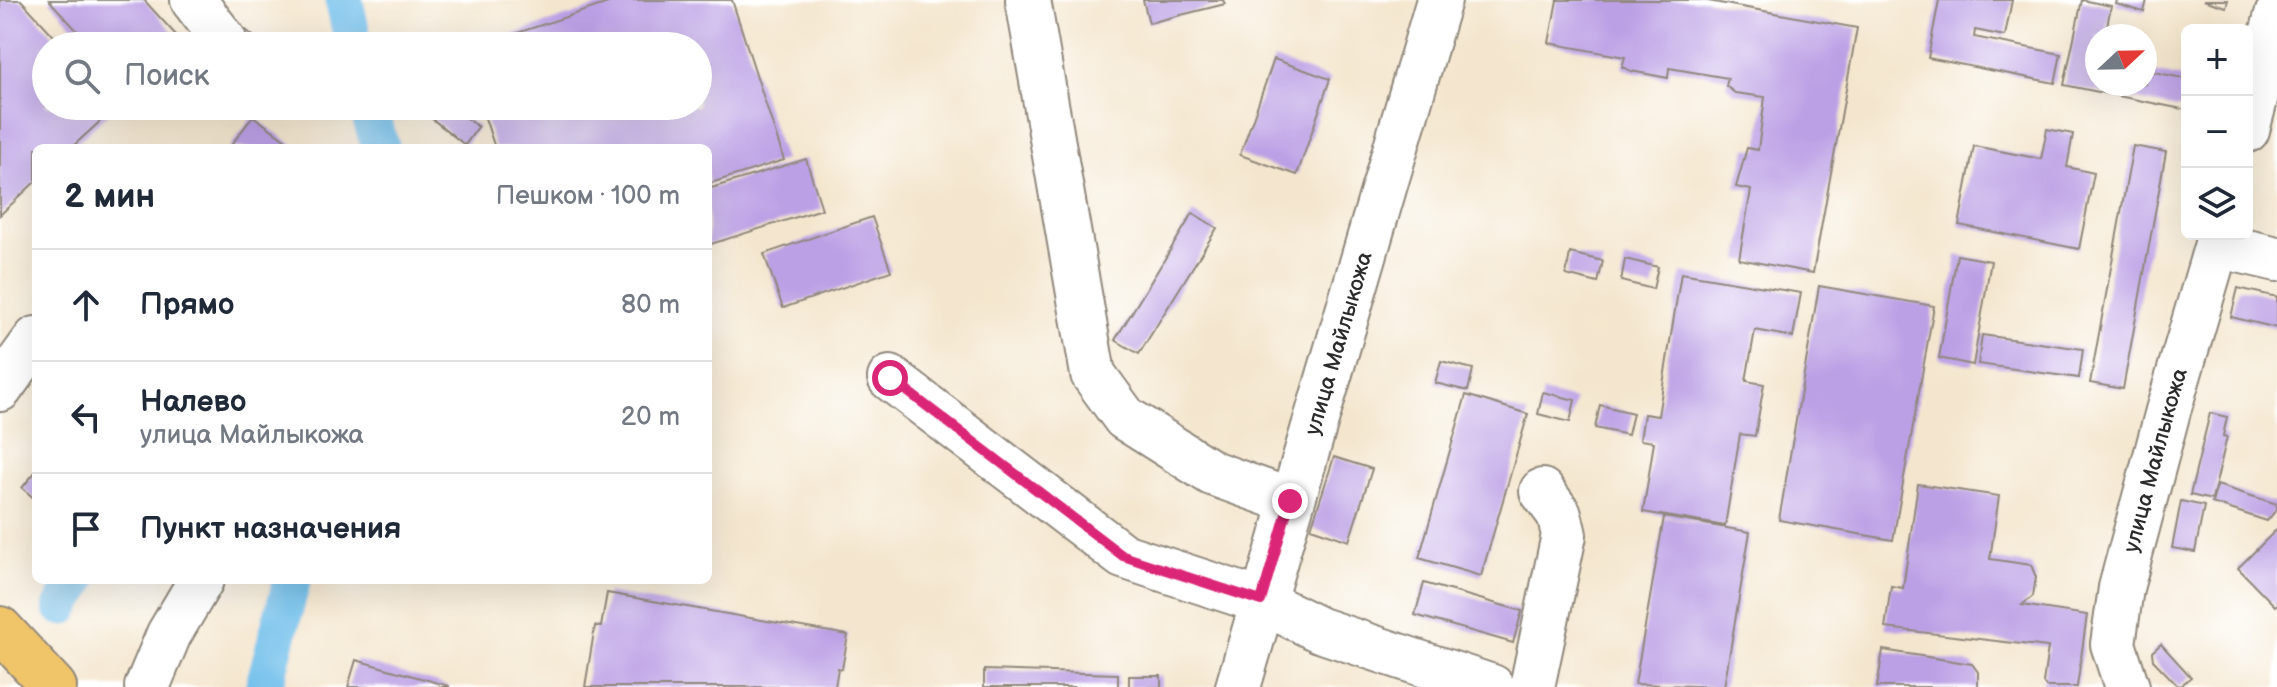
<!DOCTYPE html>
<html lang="ru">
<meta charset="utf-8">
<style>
:root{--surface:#fff;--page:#f2f2f3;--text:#1f2937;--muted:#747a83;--line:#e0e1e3}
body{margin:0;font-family:"Balsamiq Sans",sans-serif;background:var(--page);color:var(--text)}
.controls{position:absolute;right:24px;top:24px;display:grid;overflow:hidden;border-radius:12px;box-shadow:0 8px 32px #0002}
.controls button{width:72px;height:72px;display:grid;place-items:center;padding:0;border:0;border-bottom:2px solid var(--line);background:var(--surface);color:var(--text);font:40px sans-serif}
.compass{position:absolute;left:2085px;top:24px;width:72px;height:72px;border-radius:50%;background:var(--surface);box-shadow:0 8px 32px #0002;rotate:68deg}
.stop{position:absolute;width:24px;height:24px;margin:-18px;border:6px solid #db2777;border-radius:50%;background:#fff}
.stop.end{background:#db2777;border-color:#fff;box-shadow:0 2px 8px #0008}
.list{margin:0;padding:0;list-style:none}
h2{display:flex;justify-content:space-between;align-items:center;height:104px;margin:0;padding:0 32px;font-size:34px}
h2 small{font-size:26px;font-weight:400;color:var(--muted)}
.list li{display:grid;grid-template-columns:52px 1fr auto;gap:24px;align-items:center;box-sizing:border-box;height:112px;padding:0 32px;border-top:2px solid var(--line)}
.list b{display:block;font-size:30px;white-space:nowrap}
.list p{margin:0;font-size:26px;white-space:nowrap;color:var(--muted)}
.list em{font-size:26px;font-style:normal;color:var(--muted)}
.icon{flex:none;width:44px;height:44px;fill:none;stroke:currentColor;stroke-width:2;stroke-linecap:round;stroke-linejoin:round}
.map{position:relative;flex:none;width:2277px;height:687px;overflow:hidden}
.search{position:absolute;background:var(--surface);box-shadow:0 8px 32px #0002;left:32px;top:32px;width:680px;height:88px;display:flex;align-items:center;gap:20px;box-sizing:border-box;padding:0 28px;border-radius:44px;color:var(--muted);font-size:30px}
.panel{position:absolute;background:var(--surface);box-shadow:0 8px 32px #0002;left:32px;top:144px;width:680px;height:440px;border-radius:12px}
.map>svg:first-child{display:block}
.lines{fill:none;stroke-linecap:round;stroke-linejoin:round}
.canal{stroke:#71bfeb;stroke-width:38}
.building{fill:#bca0e5}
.minor-casing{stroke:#90887c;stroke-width:48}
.highway-casing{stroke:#90887c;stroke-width:48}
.minor{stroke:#fff;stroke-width:44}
.highway{stroke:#f0c469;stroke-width:44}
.route{stroke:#db2777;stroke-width:10}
.labels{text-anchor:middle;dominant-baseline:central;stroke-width:6;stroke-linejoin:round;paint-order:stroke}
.street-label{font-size:22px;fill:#2b2b2b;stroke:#fff}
</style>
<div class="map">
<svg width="2277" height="687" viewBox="0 0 2277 687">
<rect width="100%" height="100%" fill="#fff"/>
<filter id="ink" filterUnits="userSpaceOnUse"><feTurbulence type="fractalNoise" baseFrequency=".0125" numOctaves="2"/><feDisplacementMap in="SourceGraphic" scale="16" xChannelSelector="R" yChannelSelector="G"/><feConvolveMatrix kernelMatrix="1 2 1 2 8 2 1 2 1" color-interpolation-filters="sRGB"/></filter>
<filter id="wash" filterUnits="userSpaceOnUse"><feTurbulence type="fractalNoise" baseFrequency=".006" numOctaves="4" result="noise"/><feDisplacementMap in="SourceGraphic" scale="32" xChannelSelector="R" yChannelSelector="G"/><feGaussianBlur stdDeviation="1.8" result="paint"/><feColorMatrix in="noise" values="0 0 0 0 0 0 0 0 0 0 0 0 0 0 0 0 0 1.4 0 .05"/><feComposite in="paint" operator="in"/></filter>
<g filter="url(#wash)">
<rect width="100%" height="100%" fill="#f4e6ce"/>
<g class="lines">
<g class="canal">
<path d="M344,0L354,46"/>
<path d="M367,106L381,148"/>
<path d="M62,607L78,580"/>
<path d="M264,687L292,580"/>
</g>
</g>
<g id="blocks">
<g class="building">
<path d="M0,0H21L63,46H46V106H117L71,148H36V181L0,215Z"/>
<path d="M49,0H144L186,46H91Z"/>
<path d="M617,0H732L784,160L708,184V148H495L481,106H698V46H478Z"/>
<path d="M1143,0H1223L1225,4L1149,23Z"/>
<path d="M1557,0H1703L1857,28L1813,273L1739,259L1751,190L1736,187L1747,148L1758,150L1765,97L1735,93L1726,86L1728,78L1669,68L1668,78L1631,71L1622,67L1625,57L1549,43Z"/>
<path d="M1939,0H2012L2005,36L1975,30L1974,37L2061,54L2055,83L1928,58Z"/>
<path d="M2082,0L2111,6L2105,36H2097V84H2145V70L2187,79V110L2064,85Z"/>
<path d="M2117,0H2147L2144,12L2116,4Z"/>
<path d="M2203,0H2228L2226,7Z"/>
<path d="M246,30L265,46H233Z"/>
<path d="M1274,59L1330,79L1297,175L1240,155Z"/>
<path d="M416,106H451L478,127L465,145Z"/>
<path d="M253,116L297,148H229Z"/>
<path d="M2047,129L2073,134L2067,167L2094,173L2079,249L1959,225L1974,146L2041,159Z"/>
<path d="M2133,146L2166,152L2123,389L2090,383Z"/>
<path d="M806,159L822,209L708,245V189Z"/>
<path d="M1193,213L1217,228L1139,354L1115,340Z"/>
<path d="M872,217L891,271L783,308L764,254Z"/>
<path d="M1570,253L1603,261L1598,283L1566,275Z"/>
<path d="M1957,255L1991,261L1973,365L1939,358Z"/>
<path d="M1625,259L1658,267L1653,289L1621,281Z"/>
<path d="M1681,273L1801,293L1793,337L1755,330L1746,381L1764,384L1755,436L1740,434L1725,526L1643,512L1654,442L1640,440L1644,414L1658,416Z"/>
<path d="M1819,286L1934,306L1893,540L1779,520Z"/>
<path d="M2238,288L2277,297V328L2231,317Z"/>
<path d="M1982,335L2083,349L2079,378L1978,364Z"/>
<path d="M1441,361L1473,369L1468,391L1435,383Z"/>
<path d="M1543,392L1575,400L1570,422L1538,414Z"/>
<path d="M1466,395L1528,414L1481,576L1419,558Z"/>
<path d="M1600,405L1633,413L1628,435L1595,428Z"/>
<path d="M2210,413L2227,417L2223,436L2227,437L2212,500L2190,495Z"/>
<path d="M1334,457L1372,469L1349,541L1311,528Z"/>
<path d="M36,471V500L22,488Z"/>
<path d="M1918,484L1999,496L1990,559L2031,565L2036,577L2033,596L2022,605L2087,615L2077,687H2046L2043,683L2048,647L1885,628L1891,586L1903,588Z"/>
<path d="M2217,485L2277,504V509L2267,521L2212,503Z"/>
<path d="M2181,501L2204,506L2195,552L2172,548Z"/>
<path d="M1664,517L1750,532L1724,687L1635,684Z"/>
<path d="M2277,529V604L2275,606L2238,568Z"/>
<path d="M1424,583L1522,611L1513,643L1415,615Z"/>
<path d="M607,593L848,635L842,669L838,668L835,687H585L595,626L601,627Z"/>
<path d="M2161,644L2191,677L2179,687L2153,660L2152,652Z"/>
<path d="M1883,650L1972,664L1978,672V687H1877Z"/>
<path d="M356,660L449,686V687H348Z"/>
<path d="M984,670L1118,674V687H984Z"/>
<rect x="1129" y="676" width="32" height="11"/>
</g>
</g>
</g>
<g filter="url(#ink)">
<use href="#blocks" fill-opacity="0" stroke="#90887c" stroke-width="2"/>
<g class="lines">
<defs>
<g id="minor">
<path d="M193,0L224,40"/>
<path d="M1028,0L1093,374L1125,418L1212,473L1290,501"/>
<path d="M2247,130L2277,15"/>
<path d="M2217,245L2277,259"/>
<path d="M890,378L1123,556L1261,601L1320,630L1492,687"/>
<path d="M0,389L36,339"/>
<path d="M147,687L169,634L201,580"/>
<path id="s1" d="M1238,687L1439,0"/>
<path d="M1532,687L1564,535L1559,514L1542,491"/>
<path id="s2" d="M2127,687L2113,644L2121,588L2168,411L2220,234"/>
</g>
<path id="highway" d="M0,629L54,687"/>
</defs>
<use href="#minor" class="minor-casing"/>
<use href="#highway" class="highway-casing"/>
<use href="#minor" class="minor"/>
<use href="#highway" class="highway"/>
</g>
</g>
<g class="lines" filter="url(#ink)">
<path class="route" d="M890,378L1123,556L1261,601L1290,501"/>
</g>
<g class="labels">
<g class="street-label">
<text stroke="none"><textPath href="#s1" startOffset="358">улица Майлыкожа</textPath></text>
<text stroke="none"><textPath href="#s2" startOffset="234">улица Майлыкожа</textPath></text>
</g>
</g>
</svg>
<div class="controls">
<button>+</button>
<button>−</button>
<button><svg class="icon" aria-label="layers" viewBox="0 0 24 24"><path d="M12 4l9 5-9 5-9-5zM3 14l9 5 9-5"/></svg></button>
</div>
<svg class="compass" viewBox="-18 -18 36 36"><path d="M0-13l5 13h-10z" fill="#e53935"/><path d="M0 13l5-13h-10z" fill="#747a83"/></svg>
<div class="stop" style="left:890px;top:378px"></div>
<div class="stop end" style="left:1290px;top:501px"></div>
<div class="search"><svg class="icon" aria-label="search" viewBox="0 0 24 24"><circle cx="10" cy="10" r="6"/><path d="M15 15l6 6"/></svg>Поиск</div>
<section class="panel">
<h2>2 мин<small>Пешком · 100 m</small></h2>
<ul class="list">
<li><svg class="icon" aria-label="ahead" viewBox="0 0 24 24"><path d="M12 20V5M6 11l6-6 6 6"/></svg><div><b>Прямо</b></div><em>80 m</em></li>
<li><svg class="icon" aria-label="left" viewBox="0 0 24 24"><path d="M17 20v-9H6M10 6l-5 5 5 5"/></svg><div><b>Налево</b><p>улица Майлыкожа</p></div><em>20 m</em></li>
<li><svg class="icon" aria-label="arrive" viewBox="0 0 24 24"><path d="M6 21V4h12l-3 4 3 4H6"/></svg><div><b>Пункт назначения</b></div></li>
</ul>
</section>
</div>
